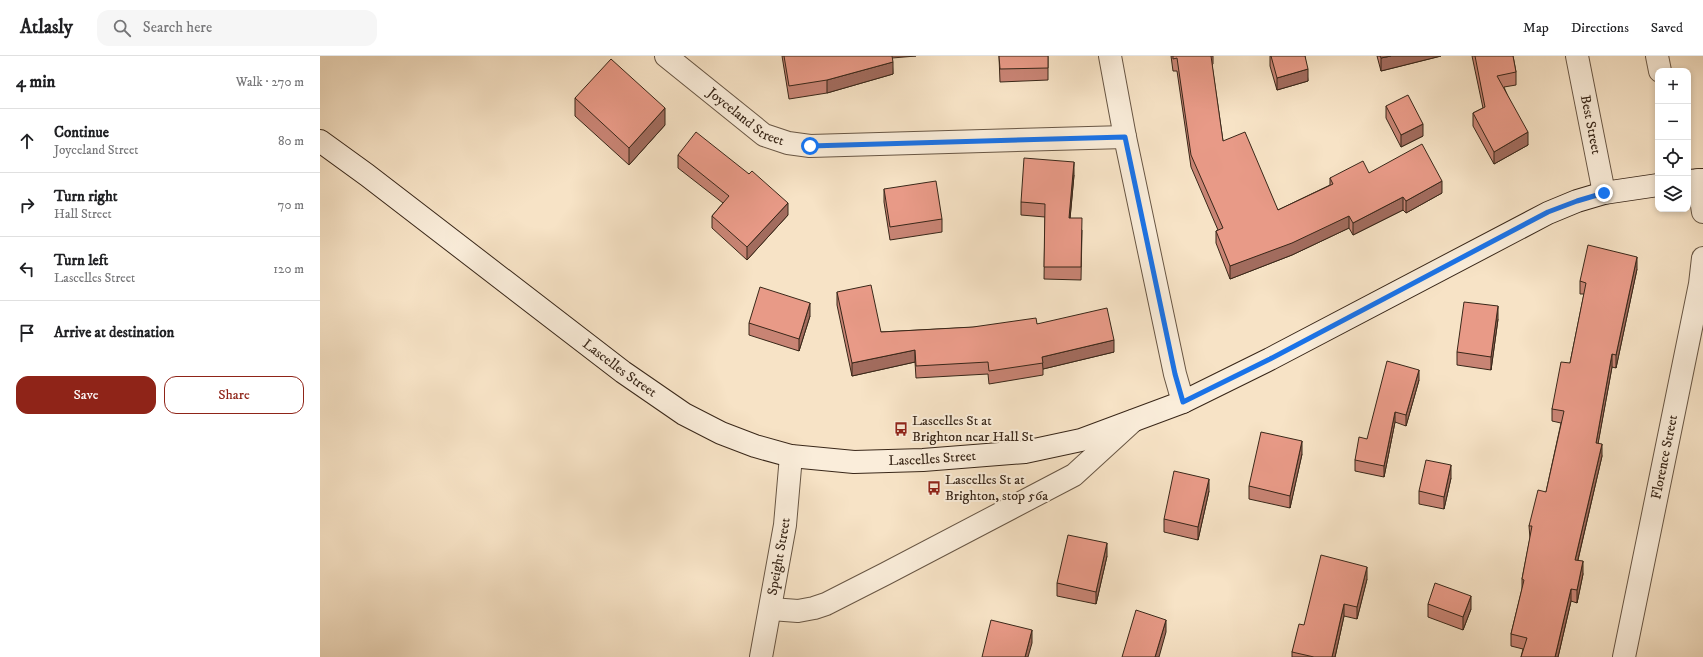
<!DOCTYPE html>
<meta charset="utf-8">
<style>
:root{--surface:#fff;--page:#f6f6f6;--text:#202124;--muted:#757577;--line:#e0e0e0;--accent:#8f2418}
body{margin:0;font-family:"IM FELL DW Pica",serif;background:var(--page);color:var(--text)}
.controls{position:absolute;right:12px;top:12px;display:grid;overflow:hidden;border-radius:8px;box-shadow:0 2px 6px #0003}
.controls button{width:36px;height:36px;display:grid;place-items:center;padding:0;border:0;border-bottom:1px solid var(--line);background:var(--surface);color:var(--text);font:20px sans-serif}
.stop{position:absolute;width:12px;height:12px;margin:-9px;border:3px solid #1a73e8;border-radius:50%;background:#fff}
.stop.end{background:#1a73e8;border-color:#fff;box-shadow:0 1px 4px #0008}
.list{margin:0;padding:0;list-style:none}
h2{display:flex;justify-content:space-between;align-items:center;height:52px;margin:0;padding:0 16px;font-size:17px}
h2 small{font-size:13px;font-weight:400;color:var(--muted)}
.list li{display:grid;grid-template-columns:26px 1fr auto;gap:12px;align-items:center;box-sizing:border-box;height:64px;padding:0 16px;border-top:1px solid var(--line)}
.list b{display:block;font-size:15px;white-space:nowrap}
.list p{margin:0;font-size:13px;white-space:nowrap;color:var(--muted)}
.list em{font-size:13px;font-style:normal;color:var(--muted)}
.actions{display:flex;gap:8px;padding:12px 16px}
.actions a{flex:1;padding:9px 0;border:1px solid var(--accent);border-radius:12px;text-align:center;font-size:14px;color:var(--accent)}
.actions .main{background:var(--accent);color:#fff}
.icon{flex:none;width:22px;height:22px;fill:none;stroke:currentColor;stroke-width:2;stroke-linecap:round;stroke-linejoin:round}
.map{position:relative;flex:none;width:1383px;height:601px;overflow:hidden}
header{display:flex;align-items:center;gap:24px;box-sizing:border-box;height:56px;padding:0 20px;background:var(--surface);border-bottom:1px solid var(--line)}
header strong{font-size:19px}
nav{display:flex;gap:22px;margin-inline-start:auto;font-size:14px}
.search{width:280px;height:36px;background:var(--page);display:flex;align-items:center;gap:10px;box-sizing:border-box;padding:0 14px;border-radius:12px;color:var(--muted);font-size:15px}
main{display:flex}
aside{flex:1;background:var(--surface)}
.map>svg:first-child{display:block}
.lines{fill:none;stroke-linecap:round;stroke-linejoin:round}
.street-casing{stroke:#685644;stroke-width:24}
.secondary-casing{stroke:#392719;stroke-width:24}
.street{stroke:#faedda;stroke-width:22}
.secondary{stroke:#faedda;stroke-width:22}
.wall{fill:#c88474;stroke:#392719}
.shaded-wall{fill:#a26c5e;stroke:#392719}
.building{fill:#e89a87;stroke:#392719}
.route{stroke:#1a73e8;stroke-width:5}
.labels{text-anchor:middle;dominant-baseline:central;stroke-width:4;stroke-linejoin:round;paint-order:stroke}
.street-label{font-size:14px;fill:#392719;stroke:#faedda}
.poi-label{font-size:14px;fill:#392719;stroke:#faedda;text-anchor:start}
</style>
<header>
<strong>Atlasly</strong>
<div class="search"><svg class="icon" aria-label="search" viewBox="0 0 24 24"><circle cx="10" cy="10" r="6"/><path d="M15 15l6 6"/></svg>Search here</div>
<nav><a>Map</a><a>Directions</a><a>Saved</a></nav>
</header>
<main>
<aside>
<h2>4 min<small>Walk · 270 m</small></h2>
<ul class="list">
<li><svg class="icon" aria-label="ahead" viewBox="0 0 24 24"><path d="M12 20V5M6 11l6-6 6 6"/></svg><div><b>Continue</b><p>Joyceland Street</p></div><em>80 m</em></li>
<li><svg class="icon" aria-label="right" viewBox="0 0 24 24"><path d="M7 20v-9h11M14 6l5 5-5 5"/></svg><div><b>Turn right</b><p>Hall Street</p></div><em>70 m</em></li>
<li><svg class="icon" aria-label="left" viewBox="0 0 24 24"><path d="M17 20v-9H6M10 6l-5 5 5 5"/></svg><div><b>Turn left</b><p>Lascelles Street</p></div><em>120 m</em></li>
<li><svg class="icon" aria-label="arrive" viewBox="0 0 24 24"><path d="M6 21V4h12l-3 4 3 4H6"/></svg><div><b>Arrive at destination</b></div></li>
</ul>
<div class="actions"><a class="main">Save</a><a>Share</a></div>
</aside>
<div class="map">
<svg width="1383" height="601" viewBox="0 0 1383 601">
<rect width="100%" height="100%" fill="#f7e3c6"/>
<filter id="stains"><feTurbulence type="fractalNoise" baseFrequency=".005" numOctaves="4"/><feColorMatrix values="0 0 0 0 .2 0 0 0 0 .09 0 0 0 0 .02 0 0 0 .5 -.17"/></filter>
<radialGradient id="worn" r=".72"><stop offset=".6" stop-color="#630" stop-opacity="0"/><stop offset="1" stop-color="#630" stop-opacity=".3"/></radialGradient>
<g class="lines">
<defs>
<g id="street">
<path id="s1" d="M346,0L444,79L468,87L490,90L805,81"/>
<path d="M790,0L805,81L855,318L863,346"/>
<path id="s2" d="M1257,0L1284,137"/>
<path d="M1337,0L1340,15"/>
<path d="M1378,124L1383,156"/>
<path d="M451,553L478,555L494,552L506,548L565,518L754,419L813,365"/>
<path id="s3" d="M441,601L465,469L471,400"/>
<path id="s4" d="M1304,601L1380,228L1383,202"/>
</g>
<g id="secondary">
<path id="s5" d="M0,85L47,119L303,316L364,358L401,377L435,390L471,400L534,406L603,404L705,396L761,384L863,346L950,303L1228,157L1257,145L1284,137L1338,129"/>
<path d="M1368,125L1383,124"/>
</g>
</defs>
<use href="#street" class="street-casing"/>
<use href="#secondary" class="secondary-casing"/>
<use href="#street" class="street"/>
<use href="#secondary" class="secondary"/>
</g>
<g class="wall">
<path d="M462,0H596L572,2L573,18L507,37L469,43Z"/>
<path d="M679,0H728V24L680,26Z"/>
<path d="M851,0H893V8L892,9L903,85L958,154L1010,129V122L1049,117L1122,137L1086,157L1083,154L1033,179L1029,172L972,199L910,223L896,187V175L898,174L871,111L857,15H853Z"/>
<path d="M950,0H985L988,25L957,34L950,10Z"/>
<path d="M1057,0H1121L1061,15Z"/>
<path d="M1152,0H1193L1196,16V29L1184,31L1208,89L1174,108L1153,70V57L1163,52Z"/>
<path d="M255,42L345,69L309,109L255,60Z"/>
<path d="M1066,50L1103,80L1081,91L1066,62Z"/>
<path d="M358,99L429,118L468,159L427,204L392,172V160L403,147L358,112Z"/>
<path d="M754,119L750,162L762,174L761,224L724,223L725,161L701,159V146Z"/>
<path d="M564,133L622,163V176L570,184L564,146Z"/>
<path d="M1317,213L1296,312L1292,311L1278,387L1282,400L1258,504L1263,518L1257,547L1251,545L1238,601H1201L1203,593L1191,590V578L1202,533V523L1210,482L1209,470L1226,436L1241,367L1232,365V353L1250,307L1264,238H1260V225Z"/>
<path d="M517,236L561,276L717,268L794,296L723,313V319L669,328L668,318L596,322L595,306L532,320L517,249Z"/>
<path d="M490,260L479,295L429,279V267Z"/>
<path d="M1178,263L1171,314L1137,309V296Z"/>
<path d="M1099,324L1086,370L1075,366L1064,421L1035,415V404L1047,383Z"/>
<path d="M982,398L970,452L929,443V430Z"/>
<path d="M1131,422L1124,453L1099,448V435Z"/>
<path d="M889,435L878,484L844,476V463Z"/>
<path d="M787,500L776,548L737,540V527Z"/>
<path d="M1047,523L1037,563L1024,560L1015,601H972V596L984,569Z"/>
<path d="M1108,548L1151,553L1143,574L1108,561Z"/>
</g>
<g class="shaded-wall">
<path d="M1071,0H1121L1061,15V2Z"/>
<path d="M573,6V18L507,37V24Z"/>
<path d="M988,13V25L957,34V22Z"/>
<path d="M345,52V69L309,109V92Z"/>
<path d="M1103,68V80L1081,91V79Z"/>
<path d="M1208,76V89L1174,108V96Z"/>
<path d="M754,106V119L749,174V162Z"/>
<path d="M1122,125V137L1086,157V145Z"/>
<path d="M1083,141V154L1033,179V167Z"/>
<path d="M468,147V159L427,204V191Z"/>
<path d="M1029,160V172L972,199L910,223V210Z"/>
<path d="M1317,201V213L1296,312V299Z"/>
<path d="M490,247V260L479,295V283Z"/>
<path d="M1178,250V263L1171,314V301Z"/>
<path d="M794,284V296L723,313L722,301Z"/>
<path d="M595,294V306L532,320V307Z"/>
<path d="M1292,298V311L1276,399V387Z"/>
<path d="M1099,314V324L1086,370V359Z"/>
<path d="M1075,356V366L1064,421V410Z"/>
<path d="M982,385V398L970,452V440Z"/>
<path d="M1282,388V400L1255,516V504Z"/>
<path d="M1131,409V422L1124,453V441Z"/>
<path d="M889,423V435L878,484V471Z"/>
<path d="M787,487V500L776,548V536Z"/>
<path d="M1263,505V518L1257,547V534Z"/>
<path d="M1047,511V523L1037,563V551Z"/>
<path d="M1251,533V545L1238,601H1235Z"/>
<path d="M1151,540V553L1143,574V561Z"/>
<path d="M1024,548V560L1015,601H1012Z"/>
<path d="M846,564V576L839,601H835Z"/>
<path d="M712,574V587L708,601H705Z"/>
</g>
<g class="building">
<path d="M464,0H572L573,6L507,24L469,30Z"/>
<path d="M679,0H728V12L680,13Z"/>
<path d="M853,0H891L903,85L925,76L958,154L1013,128L1010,122L1043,105L1049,117L1102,88L1122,125L1086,145L1083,141L1033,167L1029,160L972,187L910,210L896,175L903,172L871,99L857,2L853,3Z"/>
<path d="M951,0H985L988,13L957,22Z"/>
<path d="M1060,0H1071L1061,2Z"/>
<path d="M1155,0H1193L1196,16L1177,20L1208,76L1174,96L1153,57L1165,51Z"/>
<path d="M291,3L345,52L309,92L255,42Z"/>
<path d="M1088,39L1103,68L1081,79L1066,50Z"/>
<path d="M376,76L429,118L432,115L468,147L427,191L392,160L409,140L358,99Z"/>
<path d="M704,102L754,106L749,162H762L761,211H724L725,148L701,146Z"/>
<path d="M616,125L622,163L570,171L564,133Z"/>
<path d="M1268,189L1317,201L1296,299L1292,298L1276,387L1282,388L1255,504L1263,505L1257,534L1251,533L1235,601H1201L1207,582L1191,578L1204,524L1202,523L1212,470H1209L1218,434L1226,436L1244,355L1232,353L1241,306L1250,307L1266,227L1260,225Z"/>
<path d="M551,229L561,276L653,271L716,262L717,268L787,252L794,284L722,301L723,307L669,315L668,306L596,310L595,294L532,307L517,236Z"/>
<path d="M440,231L490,247L479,283L429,267Z"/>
<path d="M1144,246L1178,250L1171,301L1137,296Z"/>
<path d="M1067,305L1099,314L1086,359L1075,356L1064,410L1035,404L1039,381L1047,383Z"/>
<path d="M941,376L982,385L970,440L929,430Z"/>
<path d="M1106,404L1131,409L1124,441L1099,435Z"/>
<path d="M854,415L889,423L878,471L844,463Z"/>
<path d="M748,479L787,487L776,536L737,527Z"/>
<path d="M1001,499L1047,511L1037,551L1024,548L1012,601H994L972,596L979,568L984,569Z"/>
<path d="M1115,527L1151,540L1143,561L1108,548Z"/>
<path d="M816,554L846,564L835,601H802Z"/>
<path d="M671,564L712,574L705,601H662Z"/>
</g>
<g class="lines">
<path class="route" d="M490,90L805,81L855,318L863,346L950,303L1228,156L1257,145L1284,137"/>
</g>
<defs>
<symbol id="bus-bare" viewBox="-9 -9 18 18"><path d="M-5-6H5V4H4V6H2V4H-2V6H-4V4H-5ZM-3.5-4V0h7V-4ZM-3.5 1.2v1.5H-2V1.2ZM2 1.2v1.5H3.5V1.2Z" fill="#8f2418" stroke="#faedda" stroke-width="2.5" paint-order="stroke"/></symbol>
</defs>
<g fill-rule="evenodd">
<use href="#bus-bare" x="571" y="363" width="20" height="20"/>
<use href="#bus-bare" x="604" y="422" width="20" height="20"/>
</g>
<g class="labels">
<g class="street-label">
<text stroke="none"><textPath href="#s1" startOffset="101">Joyceland Street</textPath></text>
<text stroke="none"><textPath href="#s2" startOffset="70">Best Street</textPath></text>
<text stroke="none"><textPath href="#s5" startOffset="376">Lascelles Street</textPath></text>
<text stroke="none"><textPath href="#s5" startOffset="712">Lascelles Street</textPath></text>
<text stroke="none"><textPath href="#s4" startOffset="204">Florence Street</textPath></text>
<text stroke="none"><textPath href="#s3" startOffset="102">Speight Street</textPath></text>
</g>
<g class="poi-label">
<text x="592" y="365">Lascelles St at<tspan x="592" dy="16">Brighton near Hall St</tspan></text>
<text x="625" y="424">Lascelles St at<tspan x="625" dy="16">Brighton, stop 56a</tspan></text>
</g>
</g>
<rect width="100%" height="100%" filter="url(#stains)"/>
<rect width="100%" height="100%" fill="url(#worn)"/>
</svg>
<div class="controls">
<button>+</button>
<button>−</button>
<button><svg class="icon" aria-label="locate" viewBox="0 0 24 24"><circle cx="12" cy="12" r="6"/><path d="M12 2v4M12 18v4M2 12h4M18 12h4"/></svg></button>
<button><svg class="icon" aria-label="layers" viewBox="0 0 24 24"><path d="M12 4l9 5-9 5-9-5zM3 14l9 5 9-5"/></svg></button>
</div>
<div class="stop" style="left:490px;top:90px"></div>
<div class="stop end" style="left:1284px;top:137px"></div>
</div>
</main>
